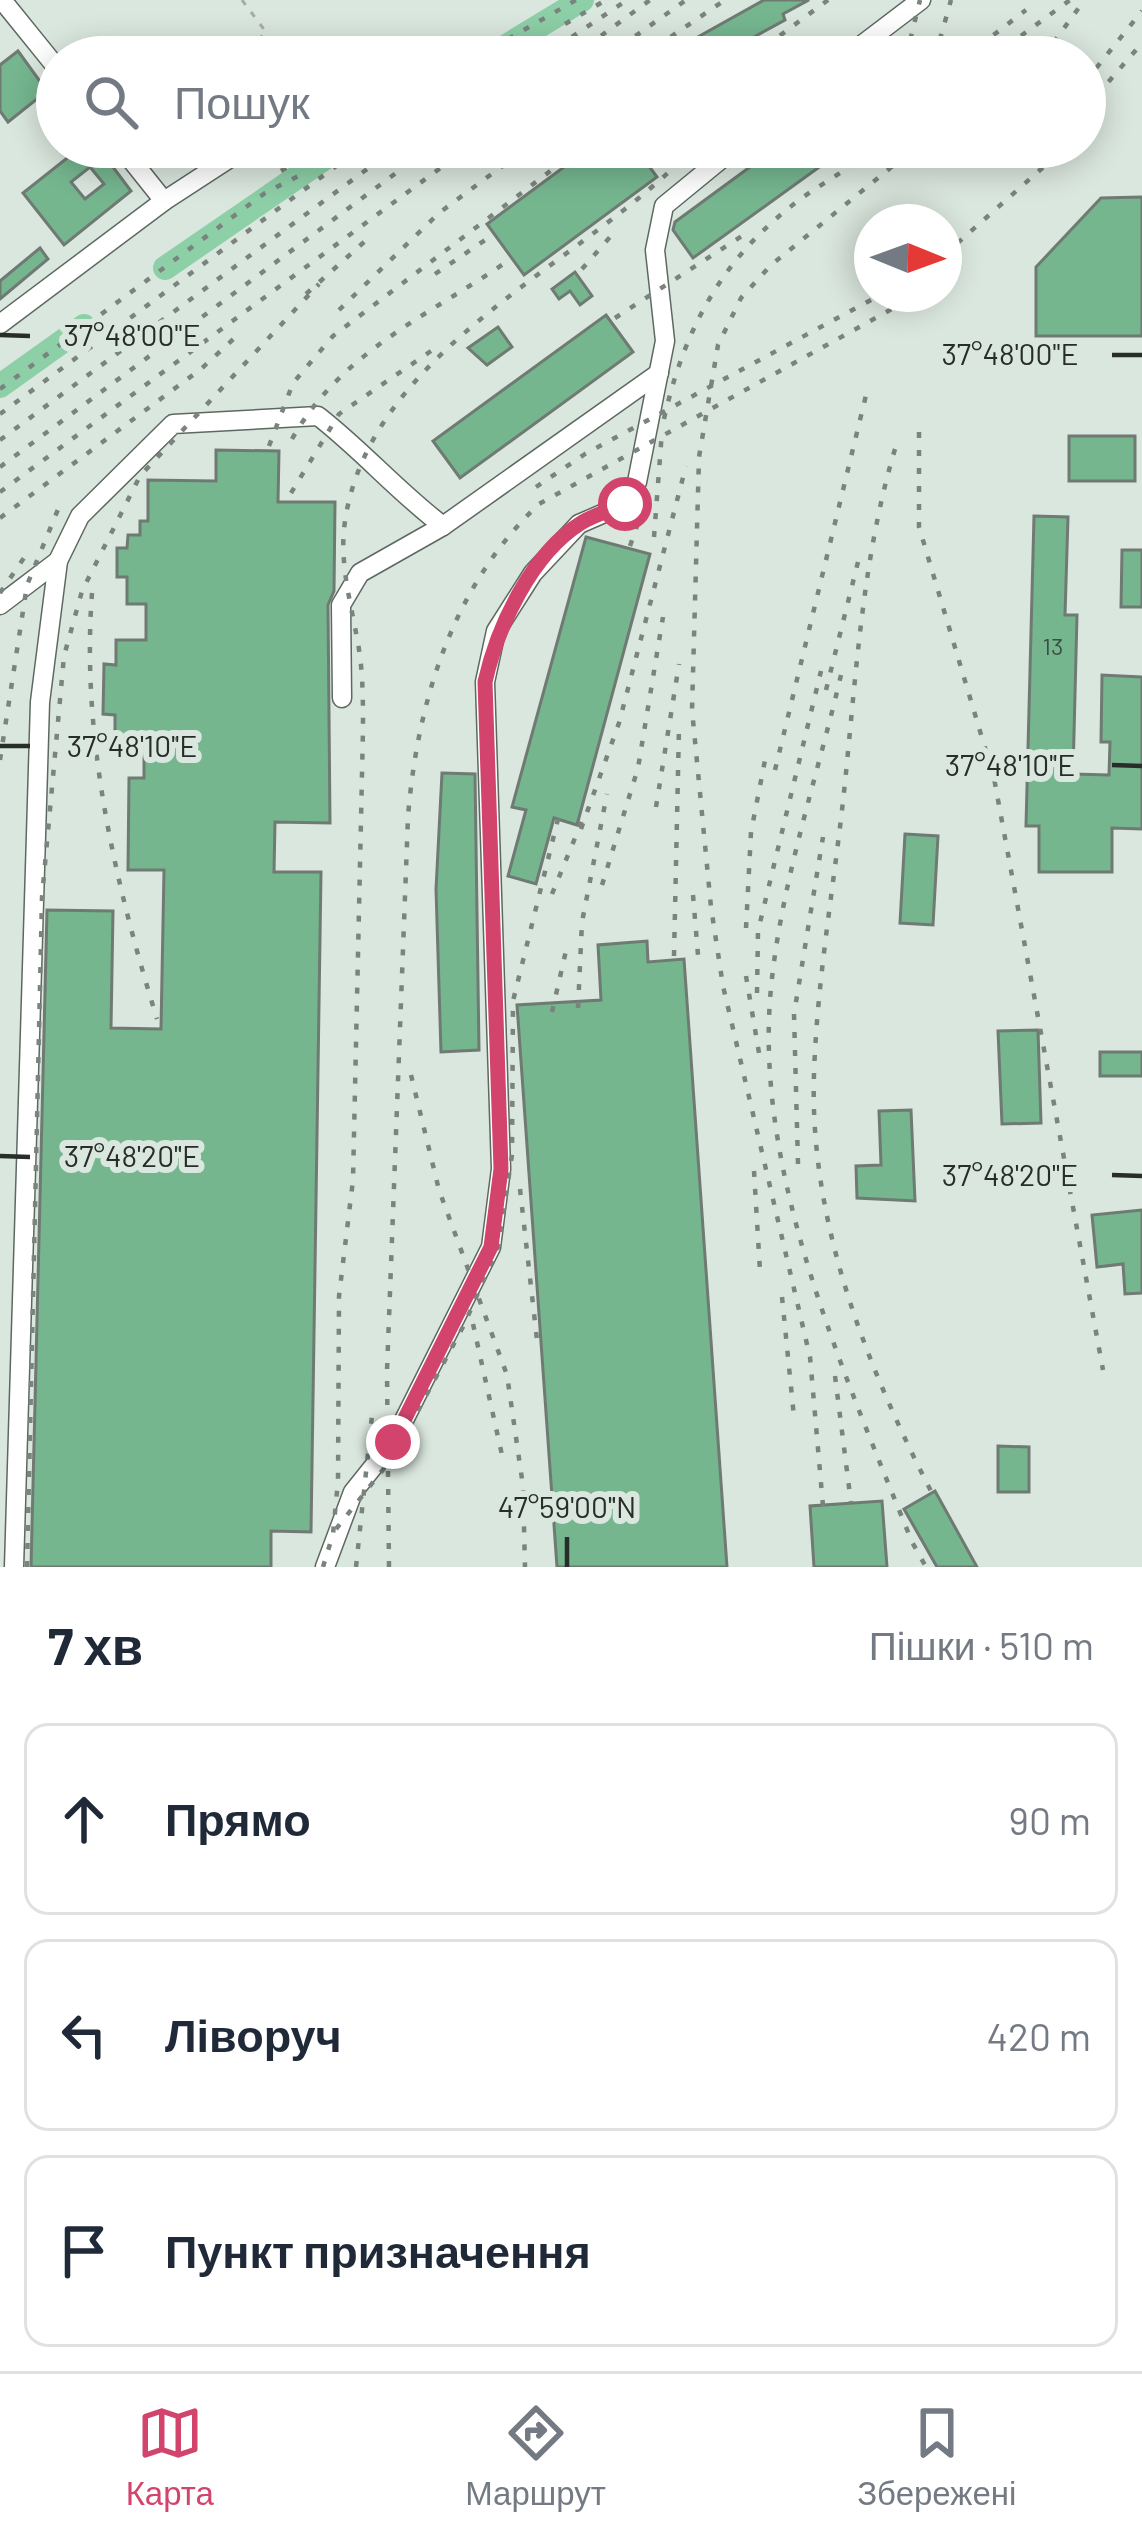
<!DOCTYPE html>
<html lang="uk">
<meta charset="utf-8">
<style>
:root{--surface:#fff;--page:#f6f6f7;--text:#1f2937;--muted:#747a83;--line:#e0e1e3;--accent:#d3446d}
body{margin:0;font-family:Barlow,sans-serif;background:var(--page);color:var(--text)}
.compass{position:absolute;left:854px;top:204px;width:108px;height:108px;border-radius:50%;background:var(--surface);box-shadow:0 6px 30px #0003;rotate:91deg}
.stop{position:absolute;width:36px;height:36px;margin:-27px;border:9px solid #d3446d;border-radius:50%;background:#fff}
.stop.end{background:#d3446d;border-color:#fff;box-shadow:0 3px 12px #0008}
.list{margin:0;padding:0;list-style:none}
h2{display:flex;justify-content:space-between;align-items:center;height:156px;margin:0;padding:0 48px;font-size:51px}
h2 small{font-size:39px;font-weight:400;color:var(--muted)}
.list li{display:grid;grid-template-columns:78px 1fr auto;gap:36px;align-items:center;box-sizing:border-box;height:192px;margin:0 24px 24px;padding:0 24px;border:3px solid var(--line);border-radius:24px}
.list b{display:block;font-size:45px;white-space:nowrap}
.list em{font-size:39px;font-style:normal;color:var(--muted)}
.icon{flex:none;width:66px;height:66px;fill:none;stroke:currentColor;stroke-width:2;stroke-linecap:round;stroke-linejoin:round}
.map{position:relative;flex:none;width:1142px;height:1567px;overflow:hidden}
.search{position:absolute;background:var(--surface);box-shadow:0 6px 30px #0003;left:36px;right:36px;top:36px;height:132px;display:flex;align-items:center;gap:30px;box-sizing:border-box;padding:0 42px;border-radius:66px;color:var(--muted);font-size:45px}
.sheet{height:804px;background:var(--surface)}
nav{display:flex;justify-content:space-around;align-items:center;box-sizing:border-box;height:168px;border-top:3px solid var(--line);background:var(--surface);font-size:33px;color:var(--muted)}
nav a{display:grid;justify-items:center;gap:6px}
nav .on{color:var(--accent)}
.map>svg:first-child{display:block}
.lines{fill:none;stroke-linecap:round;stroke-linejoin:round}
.river{stroke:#8dcfa7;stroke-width:24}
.building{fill:#75b68f;stroke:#6f7a73;stroke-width:3;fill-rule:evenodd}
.minor-casing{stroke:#5d6861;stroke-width:21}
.path{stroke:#a4aea7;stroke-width:3;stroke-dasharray:6 9;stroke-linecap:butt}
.minor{stroke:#fff;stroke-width:18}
.rail{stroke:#7a837d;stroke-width:4.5;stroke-dasharray:6 12;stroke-linecap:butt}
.route{stroke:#d3446d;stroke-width:15}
.ticks{fill:none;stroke:#282d2a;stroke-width:4.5}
.labels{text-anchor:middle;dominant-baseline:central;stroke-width:12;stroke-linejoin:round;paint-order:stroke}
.number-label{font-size:24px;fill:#3b4f43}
.ticks-label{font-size:30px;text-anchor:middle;fill:#282d2a;stroke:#dae7de;stroke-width:12;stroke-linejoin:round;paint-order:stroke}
</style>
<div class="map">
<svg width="1142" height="1567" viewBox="0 0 1142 1567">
<rect width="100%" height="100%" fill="#dae7de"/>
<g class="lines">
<g class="river">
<path d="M488,57L582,0"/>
<path d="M165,268L341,147"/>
<path d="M0,386L84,326"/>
</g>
</g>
<g class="building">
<path d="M764,0H809L783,14L785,20L717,57H694L687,43Z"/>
<path d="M18,51L47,91L8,122L0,111V65Z"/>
<path d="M81,147H98L131,191L64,245L23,193ZM90,167L104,184L85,199L71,182Z"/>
<path d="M591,147H635L657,177L524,275L487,224Z"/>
<path d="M777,147H830L836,155L693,258L673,230L675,222Z"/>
<path d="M1142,197V336H1036V267L1101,198Z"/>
<path d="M40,248L48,259L0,299V281Z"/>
<path d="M575,272L592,296L580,305L570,291L559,299L552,289Z"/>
<path d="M606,315L633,352L460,478L433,441Z"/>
<path d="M498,327L512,347L487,365L468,348Z"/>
<rect x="1069" y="436" width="66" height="45"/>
<path d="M216,450L279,451L278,502H335L334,591L328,605L330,823L275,822L274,872H321L311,1532L271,1531V1567H31L47,910L113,911L111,1028L161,1029L164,870H128L129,778H144V746H115V715L103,714L104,664L116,665V640H146V604H127V577H117V548H127L128,535H140V521H148V480L216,481Z"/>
<path d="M1034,516L1068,517L1065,615H1077L1073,774L1109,775L1110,742H1101L1102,675L1142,677V829L1112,828V872H1039V826H1026Z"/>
<path d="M586,537L650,554L577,825L554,818L536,884L508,876L526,810L512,807Z"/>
<path d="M1122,550H1142V607H1121Z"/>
<path d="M442,773L475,774L479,1050L441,1052L436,889Z"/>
<path d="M905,834L938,836L933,925L900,923Z"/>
<path d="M647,941L648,962L684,959L727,1567H557L517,1005L601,1000L598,945Z"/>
<path d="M1038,1030L1041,1123L1002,1124L998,1031Z"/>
<rect x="1100" y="1052" width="42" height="24"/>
<path d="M911,1110L915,1201L857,1198L856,1166L881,1165L879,1111Z"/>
<path d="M1142,1210V1293L1125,1294L1123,1264L1097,1267L1092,1215Z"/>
<path d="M998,1446L1029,1447V1492H998Z"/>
<path d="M935,1491L977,1567H937L904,1509Z"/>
<path d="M882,1501L887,1567H814L810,1506Z"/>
</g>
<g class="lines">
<defs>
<g id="minor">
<path d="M2,0L57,68"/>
<path d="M245,53L248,57"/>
<path d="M384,57L396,49"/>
<path d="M846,57L921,0"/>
<path d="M121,147L164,201"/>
<path d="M0,324L164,201L247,147"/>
<path d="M0,605L58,561"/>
<path d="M342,698L341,605L360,573L443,526L659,373"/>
<path d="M14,1567L40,702L58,561L80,516L173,424L318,416C363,451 398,492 443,526"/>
<path d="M325,1567L353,1492L393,1442L491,1247L501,1169L485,682L496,631L533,573L579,524L625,504L637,482L665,341L655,250L664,206L736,147"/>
</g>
</defs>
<use href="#minor" class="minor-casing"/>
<path class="path" d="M242,0L266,32L258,40"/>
<use href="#minor" class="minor"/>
<g class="rail">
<path d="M565,24L606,0"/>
<path d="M477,57L576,0"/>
<path d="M542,57L627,0"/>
<path d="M572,57L650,0"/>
<path d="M606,57L686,0"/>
<path d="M641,57L725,0"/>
<path d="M751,57L828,0"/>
<path d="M906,57L920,0"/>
<path d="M935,57L951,0"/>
<path d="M965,57L1026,10"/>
<path d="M992,57L1070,0"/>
<path d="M1043,57L1083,2"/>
<path d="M1085,82L1142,11"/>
<path d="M1085,109L1142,43"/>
<path d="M836,150L839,147"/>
<path d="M645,160L663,147"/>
<path d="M281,171L320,147"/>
<path d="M944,255L1066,147"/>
<path d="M582,269L617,229"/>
<path d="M435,274L494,234"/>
<path d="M306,294L373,234"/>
<path d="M339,310L439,213L528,147"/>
<path d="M615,318L745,234"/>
<path d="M0,389L265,193L308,171"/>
<path d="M0,414L362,147"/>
<path d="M664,419C684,329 723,257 798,201C823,182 851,169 874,147"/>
<path d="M919,432V527L994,778L1103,1370"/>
<path d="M292,439C343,349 431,315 512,258"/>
<path d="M0,440L397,147"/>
<path d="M269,446L293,383L333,336L582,147"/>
<path d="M895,449C862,559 856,678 844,792C834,886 817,980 814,1074C809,1221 866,1365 932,1493"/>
<path d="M0,467L431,147"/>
<path d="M536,487L585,454L882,294"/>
<path d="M0,492L469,147"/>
<path d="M291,493L339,414L431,351"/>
<path d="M0,518L201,369L241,332"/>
<path d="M654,537L662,431"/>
<path d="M630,546L648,495"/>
<path d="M0,593L28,552"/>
<path d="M92,593C81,737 115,883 157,1019"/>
<path d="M841,675C817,778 781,883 771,988C753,1172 845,1375 912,1542L926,1567"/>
<path d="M826,690L858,562"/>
<path d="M0,760L27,585L59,507"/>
<path d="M775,770L868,387"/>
<path d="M656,807L679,664"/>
<path d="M581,829L619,723L686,466"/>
<path d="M602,885L638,768L663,617"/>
<path d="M552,894L584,816"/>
<path d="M693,895L698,955"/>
<path d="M746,928L751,832L767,750"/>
<path d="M674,956L679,728"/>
<path d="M746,976L760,1059"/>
<path d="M757,993L758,931L821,671"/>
<path d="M578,1008L582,922L607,794"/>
<path d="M552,1012L568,942"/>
<path d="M411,1075L439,1190L507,1375L523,1486L525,1567"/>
<path d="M798,1164L794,1014L823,837"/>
<path d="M754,1171L760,1271"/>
<path d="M520,1189L537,1340"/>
<path d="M782,1297L794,1417"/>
<path d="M473,1324L504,1464"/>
<path d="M835,1376L851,1503"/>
<path d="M823,1506L810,1357L723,986L711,907L692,710L699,457L718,345L741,298L770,266L916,147"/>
<path d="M336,1529L393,1457L464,1325L498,1247L512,1155L513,1001L558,819"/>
<path d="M27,1567L42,897L64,656L82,591L140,476L319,284"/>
<path d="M323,1567L333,1534L338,1481L339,1296L353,1180L363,729C363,705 363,680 360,656C354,614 340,572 344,529C364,350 586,264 694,147"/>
<path d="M356,1567L373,1406"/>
<path d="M389,1567L387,1371L408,817C417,702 453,585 539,504L919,294"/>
</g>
</g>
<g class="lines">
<path class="route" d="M393,1442L491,1247L501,1169L485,682C497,628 531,554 581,523C594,515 611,510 625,504"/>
</g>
<path class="ticks" d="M0,335L30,336M1112,355H1142M0,746H30M1112,765L1142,766M0,1156L30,1157M1112,1175L1142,1176M567,1567V1537"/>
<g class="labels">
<g class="number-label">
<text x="1053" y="645">13</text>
</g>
</g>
<g class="ticks-label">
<text x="132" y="346">37°48'00"E</text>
<text x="1010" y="365">37°48'00"E</text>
<text x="132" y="757">37°48'10"E</text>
<text x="1010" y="776">37°48'10"E</text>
<text x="132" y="1167">37°48'20"E</text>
<text x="1010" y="1186">37°48'20"E</text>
<text x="567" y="1518">47°59'00"N</text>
</g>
</svg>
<svg class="compass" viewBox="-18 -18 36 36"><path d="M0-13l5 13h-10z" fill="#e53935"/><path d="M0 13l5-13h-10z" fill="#747a83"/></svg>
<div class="stop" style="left:625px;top:504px"></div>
<div class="stop end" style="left:393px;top:1442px"></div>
<div class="search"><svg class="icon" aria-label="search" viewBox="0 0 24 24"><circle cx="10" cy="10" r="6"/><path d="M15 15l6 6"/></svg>Пошук</div>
</div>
<section class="sheet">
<h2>7 хв<small>Пішки · 510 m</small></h2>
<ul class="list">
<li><svg class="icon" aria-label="ahead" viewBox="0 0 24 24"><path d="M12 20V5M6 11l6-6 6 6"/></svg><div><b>Прямо</b></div><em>90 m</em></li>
<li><svg class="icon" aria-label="left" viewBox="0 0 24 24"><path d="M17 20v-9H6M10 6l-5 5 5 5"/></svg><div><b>Ліворуч</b></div><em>420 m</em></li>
<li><svg class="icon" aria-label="arrive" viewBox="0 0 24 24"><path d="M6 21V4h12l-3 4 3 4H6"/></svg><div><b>Пункт призначення</b></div></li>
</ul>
</section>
<nav>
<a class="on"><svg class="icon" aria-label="map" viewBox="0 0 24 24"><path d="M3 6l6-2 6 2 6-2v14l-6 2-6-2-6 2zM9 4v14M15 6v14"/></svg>Карта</a>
<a><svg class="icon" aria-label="directions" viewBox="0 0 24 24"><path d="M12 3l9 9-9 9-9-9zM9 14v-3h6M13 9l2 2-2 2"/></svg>Маршрут</a>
<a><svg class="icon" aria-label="saved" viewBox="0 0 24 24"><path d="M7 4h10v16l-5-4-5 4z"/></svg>Збережені</a>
</nav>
